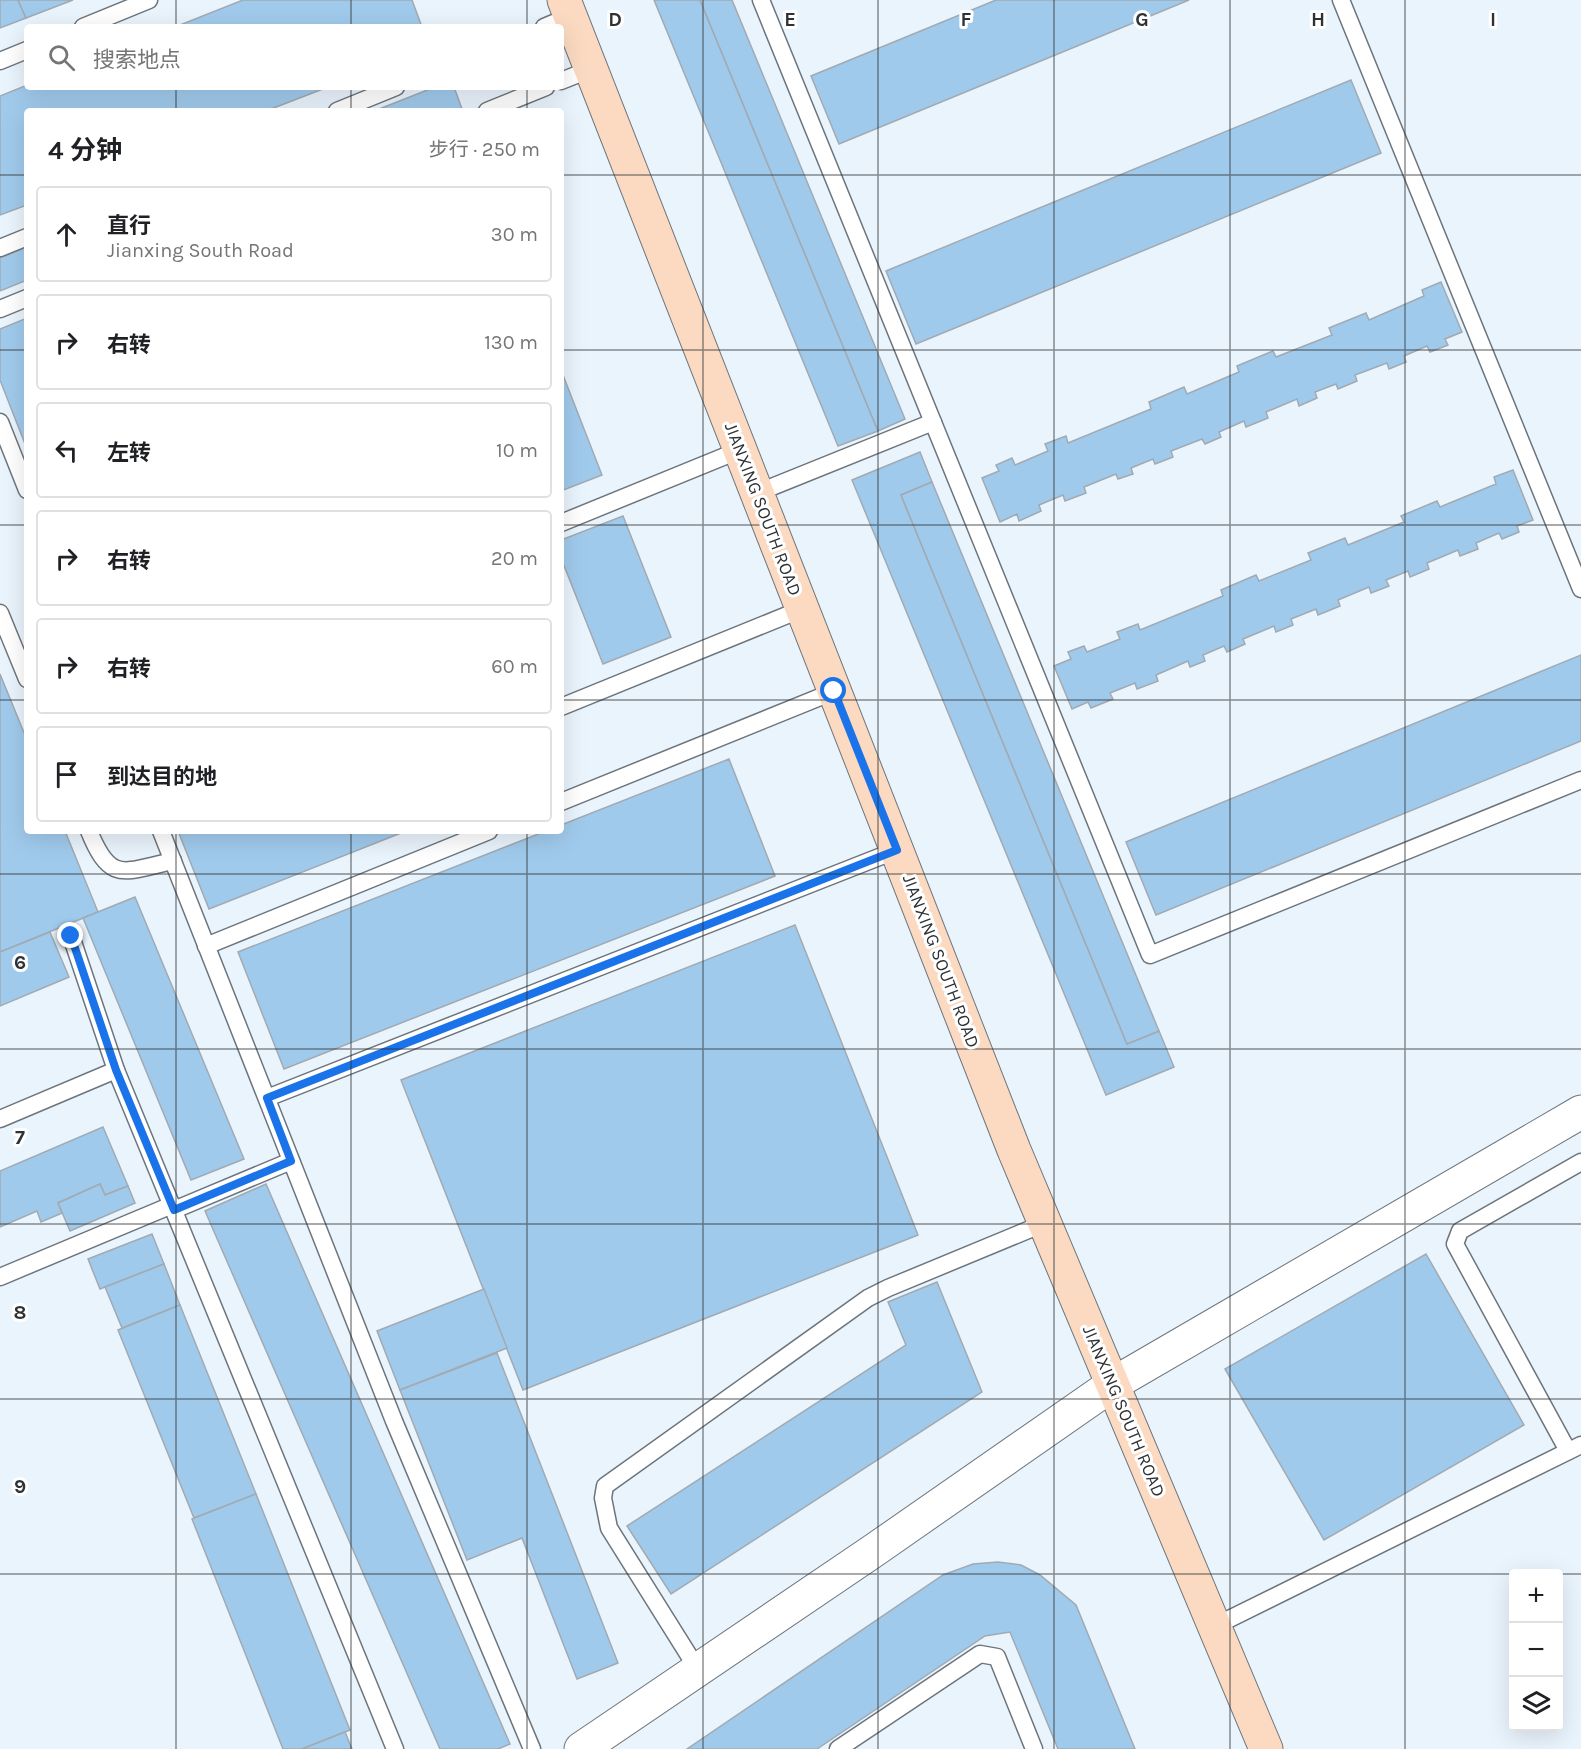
<!DOCTYPE html>
<html lang="zh">
<meta charset="utf-8">
<style>
:root{--surface:#fff;--page:#f2f2f2;--text:#202124;--muted:#757577;--line:#e0e0e0}
body{margin:0;font-family:Karla,"Noto Sans SC",sans-serif;background:var(--page);color:var(--text)}
.controls{position:absolute;right:18px;bottom:18px;display:grid;overflow:hidden;border-radius:6px;box-shadow:0 6px 24px #0002}
.controls button{width:54px;height:54px;display:grid;place-items:center;padding:0;border:0;border-bottom:2px solid var(--line);background:var(--surface);color:var(--text);font:30px sans-serif}
.stop{position:absolute;width:18px;height:18px;margin:-14px;border:4px solid #1a73e8;border-radius:50%;background:#fff}
.stop.end{background:#1a73e8;border-color:#fff;box-shadow:0 2px 6px #0008}
.list{margin:0;padding:0;list-style:none}
h2{display:flex;justify-content:space-between;align-items:center;height:78px;margin:0;padding:0 24px;font-size:26px}
h2 small{font-size:20px;font-weight:400;color:var(--muted)}
.list li{display:grid;grid-template-columns:39px 1fr auto;gap:18px;align-items:center;box-sizing:border-box;height:96px;margin:0 12px 12px;padding:0 12px;border:2px solid var(--line);border-radius:6px}
.list b{display:block;font-size:22px;white-space:nowrap}
.list p{margin:0;font-size:20px;white-space:nowrap;color:var(--muted)}
.list em{font-size:20px;font-style:normal;color:var(--muted)}
.icon{flex:none;width:33px;height:33px;fill:none;stroke:currentColor;stroke-width:2;stroke-linecap:round;stroke-linejoin:round}
.map{position:relative;flex:none;width:1581px;height:1749px;overflow:hidden}
.search{position:absolute;background:var(--surface);box-shadow:0 6px 24px #0002;left:24px;top:24px;width:540px;height:66px;display:flex;align-items:center;gap:15px;box-sizing:border-box;padding:0 21px;border-radius:6px;color:var(--muted);font-size:22px}
.panel{position:absolute;background:var(--surface);box-shadow:0 6px 24px #0002;left:24px;top:108px;width:540px;height:726px;border-radius:6px}
.map>svg:first-child{display:block}
.building{fill:#a0caec;stroke:#a1aab2;stroke-width:1.5}
.lines{fill:none;stroke-linecap:round;stroke-linejoin:round}
.lane-casing{stroke:#6d757c;stroke-width:19}
.street-casing{stroke:#6d757c;stroke-width:35}
.secondary-casing{stroke:#6d757c;stroke-width:35}
.lane{stroke:#fff;stroke-width:16}
.street{stroke:#fff;stroke-width:33}
.secondary{stroke:#fbdac1;stroke-width:33}
.route{stroke:#1a73e8;stroke-width:8}
.grid{fill:none;stroke:#2e3235;stroke-width:1.5;stroke-opacity:0.55}
.labels{text-anchor:middle;dominant-baseline:central;stroke-width:6;stroke-linejoin:round;paint-order:stroke}
.street-label{font-size:18px;fill:#2e3235;stroke:#fff}
.grid-label{font-size:20px;text-anchor:middle;font-weight:bold;fill:#2e3235;stroke:#fff;stroke-width:6;stroke-linejoin:round;paint-order:stroke}
</style>
<div class="map">
<svg width="1581" height="1749" viewBox="0 0 1581 1749">
<rect width="100%" height="100%" fill="#eaf4fc"/>
<g class="building">
<path d="M0,0H18L26,18L0,28Z"/>
<path d="M18,0H73L26,18Z"/>
<path d="M243,0H412L422,27H175Z"/>
<path d="M654,0H700L878,431L838,446Z"/>
<path d="M700,0H732L905,419L878,431Z"/>
<path d="M996,0H1189L839,144L811,76Z"/>
<path d="M1351,80L1381,153L916,344L886,271Z"/>
<path d="M27,85V87H328L266,111H27V205L0,215V96Z"/>
<path d="M435,87H454L462,109L458,111H374Z"/>
<path d="M27,247V280L0,291V258Z"/>
<path d="M1441,282L1462,332L1445,339L1448,345L1430,352L1427,346L1404,356L1406,362L1389,369L1387,363L1355,375L1357,381L1338,389L1336,384L1315,392L1317,398L1299,406L1297,399L1266,412L1268,418L1246,427L1244,421L1219,432L1221,437L1205,444L1202,439L1171,451L1173,457L1155,464L1153,459L1131,468L1133,474L1118,479L1116,474L1084,487L1086,493L1065,501L1063,495L1039,505L1041,511L1019,521L1017,514L1000,522L982,478L999,471L996,465L1012,458L1015,465L1048,451L1045,444L1066,436L1068,443L1151,409L1149,402L1184,387L1187,394L1239,372L1237,366L1273,351L1276,357L1332,335L1329,328L1366,313L1369,320L1424,296L1422,290Z"/>
<path d="M27,318V449L0,380V329Z"/>
<path d="M561,370L602,475L561,491Z"/>
<path d="M920,452L932,482L901,495L1127,1044L1159,1031L1174,1067L1106,1095L852,480Z"/>
<path d="M1513,470L1533,520L1517,526L1519,532L1502,539L1499,533L1476,543L1478,549L1460,556L1458,550L1427,563L1429,569L1410,577L1408,571L1386,580L1389,586L1371,593L1369,587L1338,600L1340,606L1318,615L1316,609L1291,619L1293,625L1276,632L1274,626L1243,639L1245,644L1227,652L1224,646L1203,655L1205,661L1190,667L1188,661L1156,675L1158,681L1137,689L1135,683L1110,693L1113,699L1091,708L1088,702L1072,709L1054,666L1071,659L1068,652L1084,646L1087,652L1120,639L1117,632L1138,624L1140,630L1223,596L1221,590L1256,575L1259,581L1311,560L1308,553L1345,538L1348,545L1404,522L1401,516L1437,501L1440,507L1496,484L1494,477Z"/>
<path d="M932,482L1159,1031L1127,1044L901,495Z"/>
<path d="M623,516L671,637L603,664L561,558V540Z"/>
<path d="M1581,655V741L1156,915L1126,842Z"/>
<path d="M0,674L27,740V831H65L98,912L0,952Z"/>
<path d="M729,759L775,876L284,1069L238,952L546,831H561V825Z"/>
<path d="M178,831H406L209,909Z"/>
<path d="M135,897L244,1159L191,1180L83,918Z"/>
<path d="M795,925L918,1235L523,1390L401,1080Z"/>
<path d="M50,932L69,977L0,1006V952Z"/>
<path d="M103,1127L128,1186L105,1195L100,1184L58,1203L62,1213L41,1222L37,1211L0,1227V1171Z"/>
<path d="M100,1184L105,1195L128,1186L135,1203L70,1231L58,1203Z"/>
<path d="M266,1184L510,1744L498,1749H440L205,1211Z"/>
<path d="M152,1234L164,1264L100,1289L88,1259Z"/>
<path d="M1426,1254L1524,1425L1324,1540L1225,1369Z"/>
<path d="M164,1264L180,1305L122,1328L105,1287Z"/>
<path d="M937,1282L982,1392L671,1594L627,1526L906,1345L888,1302Z"/>
<path d="M484,1289L507,1348L400,1390L377,1331Z"/>
<path d="M180,1305L256,1494L194,1518L118,1330Z"/>
<path d="M497,1353L618,1663L577,1679L522,1538L467,1560L400,1390Z"/>
<path d="M256,1494L350,1730L302,1749H283L192,1519Z"/>
<path d="M998,1562L1021,1565L1040,1575L1076,1605L1135,1749H1058L1010,1632L985,1636L817,1749H687L943,1575L973,1564Z"/>
<path d="M345,1732L352,1749H302Z"/>
</g>
<g class="lines">
<defs>
<g id="lane">
<path d="M761,0L1150,955L1581,780"/>
<path d="M1341,0L1581,589"/>
<path d="M83,27L149,0"/>
<path d="M544,27L570,16"/>
<path d="M0,61L27,50"/>
<path d="M561,81L591,69"/>
<path d="M337,111L396,87"/>
<path d="M487,111L546,87"/>
<path d="M0,248L27,237"/>
<path d="M0,309L27,298"/>
<path d="M0,422L27,490"/>
<path d="M757,493L933,422"/>
<path d="M561,523L740,450"/>
<path d="M0,613L27,679"/>
<path d="M561,707L802,609"/>
<path d="M561,802L835,691"/>
<path d="M89,831C111,885 124,871 173,861"/>
<path d="M161,831L394,1421L532,1749"/>
<path d="M71,936L116,1070L395,1749"/>
<path d="M206,946L489,831"/>
<path d="M267,1098L897,850"/>
<path d="M0,1119L116,1070"/>
<path d="M174,1210L291,1161"/>
<path d="M0,1277L172,1205"/>
<path d="M1568,1451L1455,1244L1460,1231L1581,1162"/>
<path d="M1215,1626L1581,1445"/>
<path d="M698,1670L609,1528L603,1498L605,1486L868,1298L888,1288L1045,1223"/>
<path d="M838,1749L980,1654L997,1657L1034,1749"/>
</g>
<path id="street" d="M581,1749L873,1551L1113,1384L1581,1112"/>
<path id="secondary" d="M564,0L1014,1150L1266,1749"/>
</defs>
<use href="#lane" class="lane-casing"/>
<use href="#street" class="street-casing"/>
<use href="#secondary" class="secondary-casing"/>
<use href="#lane" class="lane"/>
<use href="#street" class="street"/>
<use href="#secondary" class="secondary"/>
</g>
<g class="lines">
<path class="route" d="M71,936L116,1070L174,1210L291,1161L267,1098L897,850L834,691"/>
</g>
<path class="grid" d="M176,0V27M351,0V27M527,0V27M703,0V1749M878,0V1749M1054,0V1749M1230,0V1749M1405,0V1749M176,87V111M351,87V111M527,87V111M0,175H27M561,175H1581M0,350H27M561,350H1581M0,525H27M561,525H1581M0,700H27M561,700H1581M176,831V1749M351,831V1749M527,831V1749M0,874H1581M0,1049H1581M0,1224H1581M0,1399H1581M0,1574H1514M1558,1574H1581"/>
<g class="labels">
<g class="street-label">
<text transform="translate(763 509) rotate(69)">JIANXING SOUTH ROAD</text>
<text transform="translate(941 961) rotate(69)">JIANXING SOUTH ROAD</text>
<text transform="translate(1124 1411) rotate(67)">JIANXING SOUTH ROAD</text>
</g>
</g>
<g class="grid-label">
<text x="615" y="26">D</text>
<text x="790" y="26">E</text>
<text x="966" y="26">F</text>
<text x="1142" y="26">G</text>
<text x="1318" y="26">H</text>
<text x="1493" y="26">I</text>
<text x="20" y="969">6</text>
<text x="20" y="1144">7</text>
<text x="20" y="1319">8</text>
<text x="20" y="1493">9</text>
</g>
</svg>
<div class="controls">
<button>+</button>
<button>−</button>
<button><svg class="icon" aria-label="layers" viewBox="0 0 24 24"><path d="M12 4l9 5-9 5-9-5zM3 14l9 5 9-5"/></svg></button>
</div>
<div class="stop" style="left:834px;top:691px"></div>
<div class="stop end" style="left:71px;top:936px"></div>
<div class="search"><svg class="icon" aria-label="search" viewBox="0 0 24 24"><circle cx="10" cy="10" r="6"/><path d="M15 15l6 6"/></svg>搜索地点</div>
<section class="panel">
<h2>4 分钟<small>步行 · 250 m</small></h2>
<ul class="list">
<li><svg class="icon" aria-label="ahead" viewBox="0 0 24 24"><path d="M12 20V5M6 11l6-6 6 6"/></svg><div><b>直行</b><p>Jianxing South Road</p></div><em>30 m</em></li>
<li><svg class="icon" aria-label="right" viewBox="0 0 24 24"><path d="M7 20v-9h11M14 6l5 5-5 5"/></svg><div><b>右转</b></div><em>130 m</em></li>
<li><svg class="icon" aria-label="left" viewBox="0 0 24 24"><path d="M17 20v-9H6M10 6l-5 5 5 5"/></svg><div><b>左转</b></div><em>10 m</em></li>
<li><svg class="icon" aria-label="right" viewBox="0 0 24 24"><path d="M7 20v-9h11M14 6l5 5-5 5"/></svg><div><b>右转</b></div><em>20 m</em></li>
<li><svg class="icon" aria-label="right" viewBox="0 0 24 24"><path d="M7 20v-9h11M14 6l5 5-5 5"/></svg><div><b>右转</b></div><em>60 m</em></li>
<li><svg class="icon" aria-label="arrive" viewBox="0 0 24 24"><path d="M6 21V4h12l-3 4 3 4H6"/></svg><div><b>到达目的地</b></div></li>
</ul>
</section>
</div>
